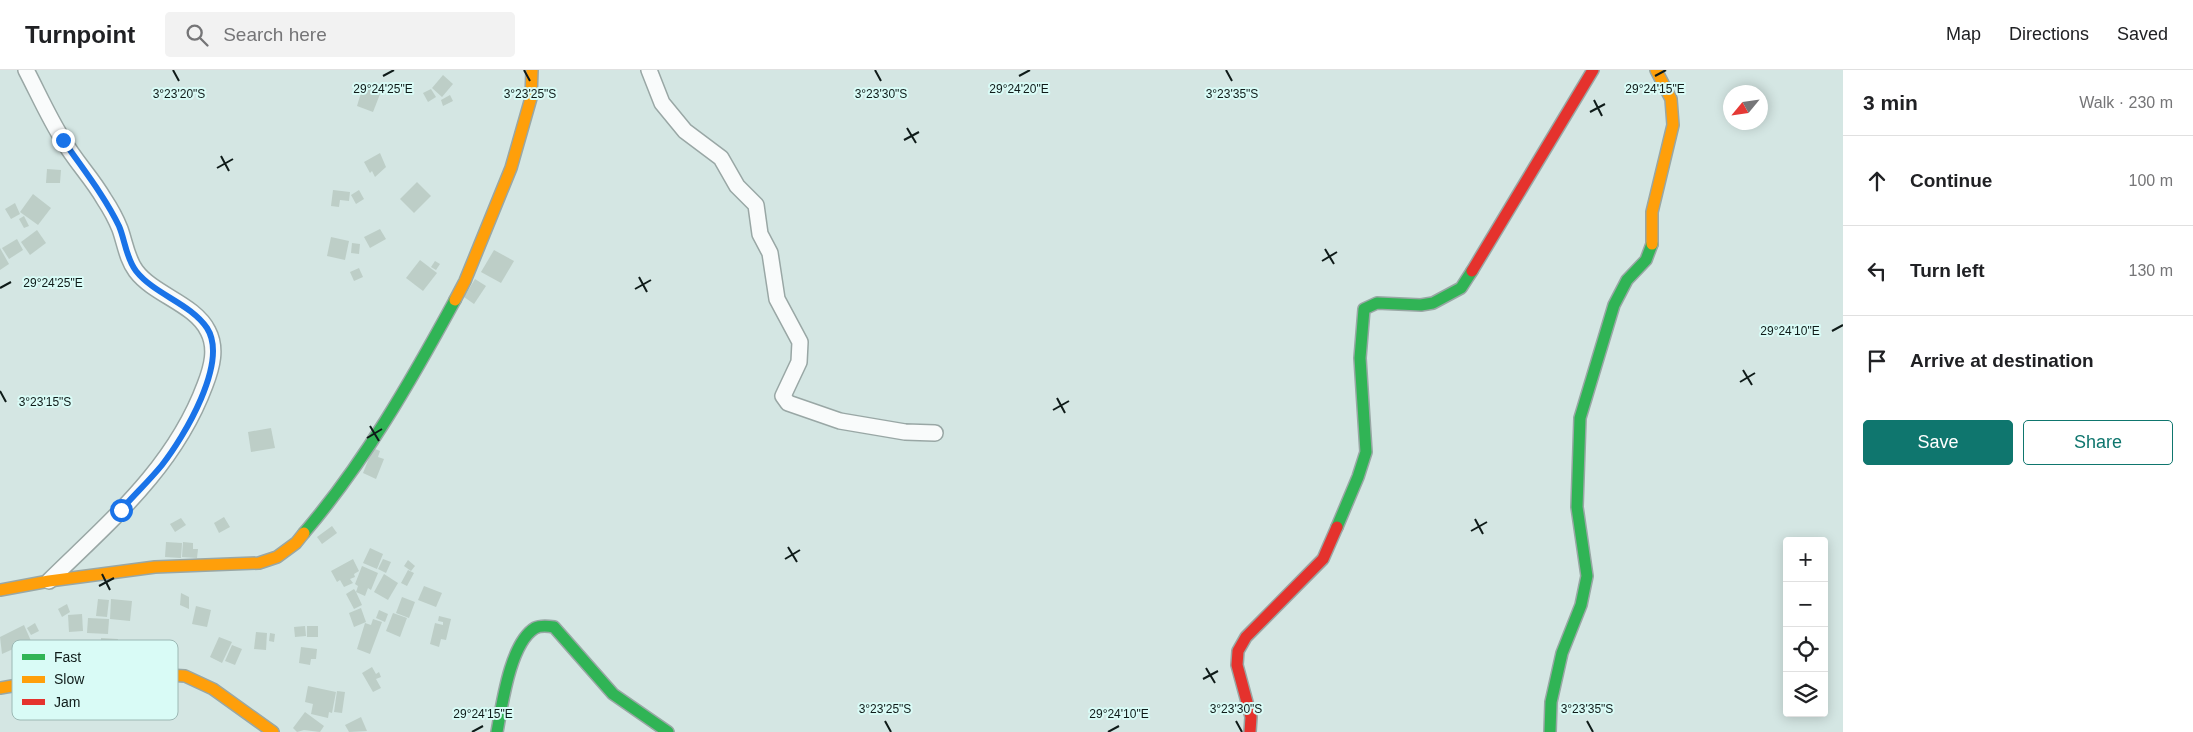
<!DOCTYPE html>
<meta charset="utf-8">
<style>
:root{--surface:#fff;--page:#f2f2f2;--text:#202124;--muted:#757577;--line:#e0e0e0;--accent:#0f766e}
body{margin:0;font-family:Arial,sans-serif;background:var(--page);color:var(--text)}
.controls{position:absolute;right:15px;bottom:15px;display:grid;overflow:hidden;border-radius:5px;box-shadow:0 2px 12px #0003}
.controls button{width:45px;height:45px;display:grid;place-items:center;padding:0;border:0;border-bottom:1px solid var(--line);background:var(--surface);color:var(--text);font:25px sans-serif}
.compass{position:absolute;left:1723px;top:15px;width:45px;height:45px;border-radius:50%;background:var(--surface);box-shadow:0 2px 12px #0003;rotate:241deg}
.stop{position:absolute;width:15px;height:15px;margin:-11px;border:4px solid #1a73e8;border-radius:50%;background:#fff}
.stop.end{background:#1a73e8;border-color:#fff;box-shadow:0 1px 5px #0008}
.list{margin:0;padding:0;list-style:none}
h2{display:flex;justify-content:space-between;align-items:center;height:65px;margin:0;padding:0 20px;font-size:21px}
h2 small{font-size:16px;font-weight:400;color:var(--muted)}
.list li{display:grid;grid-template-columns:32px 1fr auto;gap:15px;align-items:center;box-sizing:border-box;height:90px;padding:0 20px;border-top:1px solid var(--line)}
.list b{display:block;font-size:19px;white-space:nowrap}
.list em{font-size:16px;font-style:normal;color:var(--muted)}
.actions{display:flex;gap:10px;padding:15px 20px}
.actions a{flex:1;padding:11px 0;border:1px solid var(--accent);border-radius:5px;text-align:center;font-size:18px;color:var(--accent)}
.actions .main{background:var(--accent);color:#fff}
.icon{flex:none;width:28px;height:28px;fill:none;stroke:currentColor;stroke-width:2;stroke-linecap:round;stroke-linejoin:round}
.map{position:relative;flex:none;width:1843px;height:662px;overflow:hidden}
header{display:flex;align-items:center;gap:30px;box-sizing:border-box;height:70px;padding:0 25px;background:var(--surface);border-bottom:1px solid var(--line)}
header strong{font-size:24px}
nav{display:flex;gap:28px;margin-inline-start:auto;font-size:18px}
.search{width:350px;height:45px;background:var(--page);display:flex;align-items:center;gap:12px;box-sizing:border-box;padding:0 18px;border-radius:5px;color:var(--muted);font-size:19px}
main{display:flex}
aside{flex:1;background:var(--surface)}
.map>svg:first-child{display:block}
.building{fill:#bdcec7}
.lines{fill:none;stroke-linecap:round;stroke-linejoin:round}
.street-casing{stroke:#99a7a5;stroke-width:18}
.fast-casing{stroke:#99a7a5;stroke-width:14}
.slow-casing{stroke:#99a7a5;stroke-width:14}
.jam-casing{stroke:#99a7a5;stroke-width:14}
.street{stroke:#f9fbfb;stroke-width:15}
.fast{stroke:#30b455;stroke-width:11}
.slow{stroke:#ff9f0a;stroke-width:11}
.jam{stroke:#e5322d;stroke-width:11}
.route{stroke:#1a73e8;stroke-width:6}
.ticks{fill:none;stroke:#0f1b19;stroke-width:2}
.key{fill:#d9fbf6;stroke:#9cb8b4;stroke-width:1}
.key-label{font-size:14px;fill:#0f1b19}
.ticks-label{font-size:12px;text-anchor:middle;fill:#0f1b19;stroke:#d9fbf6;stroke-width:4;stroke-linejoin:round;paint-order:stroke}
</style>
<header>
<strong>Turnpoint</strong>
<div class="search"><svg class="icon" aria-label="search" viewBox="0 0 24 24"><circle cx="10" cy="10" r="6"/><path d="M15 15l6 6"/></svg>Search here</div>
<nav><a>Map</a><a>Directions</a><a>Saved</a></nav>
</header>
<main>
<div class="map">
<svg width="1843" height="662" viewBox="0 0 1843 662">
<rect width="100%" height="100%" fill="#d4e6e3"/>
<g class="building">
<path d="M443,5L453,14L442,27L432,18Z"/>
<path d="M364,13L382,19L373,42L357,36Z"/>
<path d="M431,19L436,27L428,32L423,23Z"/>
<path d="M450,25L453,31L443,36L441,30Z"/>
<path d="M380,83L386,97L375,107L372,101L370,103L364,92Z"/>
<path d="M47,99L61,100L60,113H46Z"/>
<path d="M417,112L431,126L414,143L400,129Z"/>
<path d="M333,120L350,122L349,131L340,130L339,137L331,136Z"/>
<path d="M359,120L364,129L356,134L351,125Z"/>
<path d="M33,124L51,138L38,155L20,142Z"/>
<path d="M15,133L20,144L11,149L5,139Z"/>
<path d="M24,146L29,156L24,158L19,149Z"/>
<path d="M380,159L386,169L370,178L364,167Z"/>
<path d="M37,160L46,173L30,185L21,172Z"/>
<path d="M331,167L349,171L345,190L327,186Z"/>
<path d="M17,169L23,180L9,189L2,178Z"/>
<path d="M352,173L360,174L359,184L351,183Z"/>
<path d="M0,178L9,194L0,200Z"/>
<path d="M494,180L514,191L501,213L481,202Z"/>
<path d="M420,190L437,203L423,221L406,208Z"/>
<path d="M435,191L440,194L436,200L431,197Z"/>
<path d="M359,198L363,207L354,211L350,202Z"/>
<path d="M475,209L486,216L474,234L464,227Z"/>
<path d="M271,358L275,378L251,382L248,362Z"/>
<path d="M373,378L380,381L378,387L384,389L376,409L363,403Z"/>
<path d="M224,447L230,457L219,463L214,453Z"/>
<path d="M181,448L186,455L175,462L170,454Z"/>
<path d="M332,456L337,463L322,474L317,467Z"/>
<path d="M166,472L182,473L181,488L165,487Z"/>
<path d="M183,472L193,473V479H198L197,488L182,487Z"/>
<path d="M370,478L383,484L377,499L363,493Z"/>
<path d="M353,489L359,501L354,504L355,507L350,509L353,513L344,517L340,510L337,512L331,501Z"/>
<path d="M383,489L391,492L386,503L378,499Z"/>
<path d="M408,490L415,496L411,501L404,496Z"/>
<path d="M362,496L378,503L371,520L368,518L365,526L356,522L362,535L354,539L346,524L354,519L356,522L358,516L355,514Z"/>
<path d="M408,500L414,503L407,516L401,513Z"/>
<path d="M384,504L398,513L388,530L374,522Z"/>
<path d="M424,516L442,523L436,537L418,530Z"/>
<path d="M181,523L189,527V539L180,535Z"/>
<path d="M402,527L415,532L409,548L396,543Z"/>
<path d="M98,529L109,530L107,547L96,546Z"/>
<path d="M111,529L132,531L130,551L110,549Z"/>
<path d="M67,534L70,542L62,547L58,539Z"/>
<path d="M196,536L211,540L207,557L192,554Z"/>
<path d="M361,538L366,552L354,557L349,543Z"/>
<path d="M379,540L388,544L385,552L376,548Z"/>
<path d="M393,543L407,548L400,567L386,561Z"/>
<path d="M82,544L83,561L69,562L68,545Z"/>
<path d="M439,546L451,549L446,570L441,569L439,577L430,574L435,553L443,555V552L438,551Z"/>
<path d="M88,548L109,549L108,564L87,563Z"/>
<path d="M373,549L382,552L370,584L357,579L365,553L371,555Z"/>
<path d="M35,553L39,561L31,565L27,558Z"/>
<path d="M24,555L31,571L2,584L0,567Z"/>
<path d="M305,556L306,566L295,567L294,557Z"/>
<rect x="307" y="556" width="11" height="11"/>
<path d="M256,562L267,563L266,580L254,579Z"/>
<path d="M270,563L275,564L274,572L269,571Z"/>
<path d="M219,567L232,572L222,593L210,587Z"/>
<path d="M101,568L118,569L117,584L101,583Z"/>
<path d="M232,575L242,579L235,595L225,591Z"/>
<path d="M301,577L317,579L316,589H311L310,595L299,593Z"/>
<path d="M30,582L37,595L19,605L12,592Z"/>
<path d="M372,597L376,604L379,602L381,607L376,609L381,618L373,622L362,603Z"/>
<path d="M308,616L336,622L332,643L329,642L328,648L311,644L313,634L305,632Z"/>
<path d="M337,621L345,622L342,643L334,642Z"/>
<path d="M305,642L324,656L320,662L304,660L297,662L293,658Z"/>
<path d="M361,647L367,661L349,662L345,655Z"/>
</g>
<g class="lines">
<defs>
<g id="street">
<path d="M26,0C38,23 49,48 63,70C75,91 92,108 104,129C110,138 116,149 120,159C125,173 127,189 136,201C154,225 195,234 208,261C217,278 212,297 205,315C174,398 110,451 49,511"/>
<path d="M649,0L662,33L685,61L721,88L737,116L756,135L760,164L770,183L777,229L800,272L799,292L783,326L788,333L840,351L905,362L935,363"/>
</g>
<g id="fast">
<path d="M1337,457L1358,407L1366,382L1360,288L1364,239L1377,233L1421,235L1433,233L1461,218L1472,201"/>
<path d="M304,463C364,393 411,311 455,230"/>
<path d="M497,662C502,635 510,573 535,558C541,555 548,556 554,557L613,624L668,662"/>
<path d="M1550,662L1551,632L1562,583L1581,535L1587,506L1577,437L1580,348L1614,235L1627,210L1646,190L1652,174"/>
</g>
<g id="slow">
<path d="M1652,174V142L1673,55L1671,29L1656,0"/>
<path d="M455,230L465,211L511,98L531,28L532,0"/>
<path d="M0,520L49,511L155,497L259,493L277,487L296,473L304,463"/>
<path d="M0,618L35,612L87,596L133,603L185,606L213,619L273,662"/>
</g>
<g id="jam">
<path d="M1472,201L1593,0"/>
<path d="M1250,662L1251,647L1237,595L1238,581L1246,567L1323,489L1337,457"/>
</g>
</defs>
<use href="#street" class="street-casing"/>
<use href="#fast" class="fast-casing"/>
<use href="#slow" class="slow-casing"/>
<use href="#jam" class="jam-casing"/>
<use href="#street" class="street"/>
<use href="#fast" class="fast"/>
<use href="#slow" class="slow"/>
<use href="#jam" class="jam"/>
</g>
<g class="lines">
<path class="route" d="M63,70C82,98 104,125 119,156C125,170 126,188 136,201C155,225 190,233 207,258C229,292 184,367 162,395C149,411 134,425 121,440"/>
</g>
<path class="ticks" d="M173,0L179,11M524,0L530,11M875,0L881,11M1226,0L1232,11M383,6L394,0M1019,6L1030,0M1655,6L1666,0M1594,30L1602,46M1590,42L1605,34M907,58L916,73M904,70L919,62M221,86L229,101M217,98L233,89M1325,179L1334,194M1322,191L1337,182M639,207L647,222M0,218L11,212M635,219L651,210M1832,261L1843,255M1743,300L1752,315M1740,312L1755,303M0,321L6,332M1057,328L1065,343M1053,340L1069,331M370,356L379,371M367,368L382,359M1475,449L1483,464M1471,461L1487,452M788,477L797,492M785,489L800,480M102,504L110,520M99,516L114,508M1206,598L1215,613M1203,609L1218,601M885,651L891,662M1236,651L1242,662M1587,651L1593,662M472,662L483,656M1108,662L1119,656"/>
<rect x="12" y="570" width="166" height="80" rx="8" class="key"/>
<rect x="22" y="584" width="23" height="6" fill="#30b455"/>
<rect x="22" y="606" width="23" height="7" fill="#ff9f0a"/>
<rect x="22" y="629" width="23" height="6" fill="#e5322d"/>
<g class="key-label">
<text x="54" y="592">Fast</text>
<text x="54" y="614">Slow</text>
<text x="54" y="637">Jam</text>
</g>
<g class="ticks-label">
<text x="383" y="23">29°24'25"E</text>
<text x="1019" y="23">29°24'20"E</text>
<text x="1655" y="23">29°24'15"E</text>
<text x="179" y="28">3°23'20"S</text>
<text x="530" y="28">3°23'25"S</text>
<text x="881" y="28">3°23'30"S</text>
<text x="1232" y="28">3°23'35"S</text>
<text x="53" y="217">29°24'25"E</text>
<text x="1790" y="265">29°24'10"E</text>
<text x="45" y="336">3°23'15"S</text>
<text x="885" y="643">3°23'25"S</text>
<text x="1236" y="643">3°23'30"S</text>
<text x="1587" y="643">3°23'35"S</text>
<text x="483" y="648">29°24'15"E</text>
<text x="1119" y="648">29°24'10"E</text>
</g>
</svg>
<div class="controls">
<button>+</button>
<button>−</button>
<button><svg class="icon" aria-label="locate" viewBox="0 0 24 24"><circle cx="12" cy="12" r="6"/><path d="M12 2v4M12 18v4M2 12h4M18 12h4"/></svg></button>
<button><svg class="icon" aria-label="layers" viewBox="0 0 24 24"><path d="M12 4l9 5-9 5-9-5zM3 14l9 5 9-5"/></svg></button>
</div>
<svg class="compass" viewBox="-18 -18 36 36"><path d="M0-13l5 13h-10z" fill="#e53935"/><path d="M0 13l5-13h-10z" fill="#757577"/></svg>
<div class="stop" style="left:121px;top:440px"></div>
<div class="stop end" style="left:63px;top:70px"></div>
</div>
<aside>
<h2>3 min<small>Walk · 230 m</small></h2>
<ul class="list">
<li><svg class="icon" aria-label="ahead" viewBox="0 0 24 24"><path d="M12 20V5M6 11l6-6 6 6"/></svg><div><b>Continue</b></div><em>100 m</em></li>
<li><svg class="icon" aria-label="left" viewBox="0 0 24 24"><path d="M17 20v-9H6M10 6l-5 5 5 5"/></svg><div><b>Turn left</b></div><em>130 m</em></li>
<li><svg class="icon" aria-label="arrive" viewBox="0 0 24 24"><path d="M6 21V4h12l-3 4 3 4H6"/></svg><div><b>Arrive at destination</b></div></li>
</ul>
<div class="actions"><a class="main">Save</a><a>Share</a></div>
</aside>
</main>
